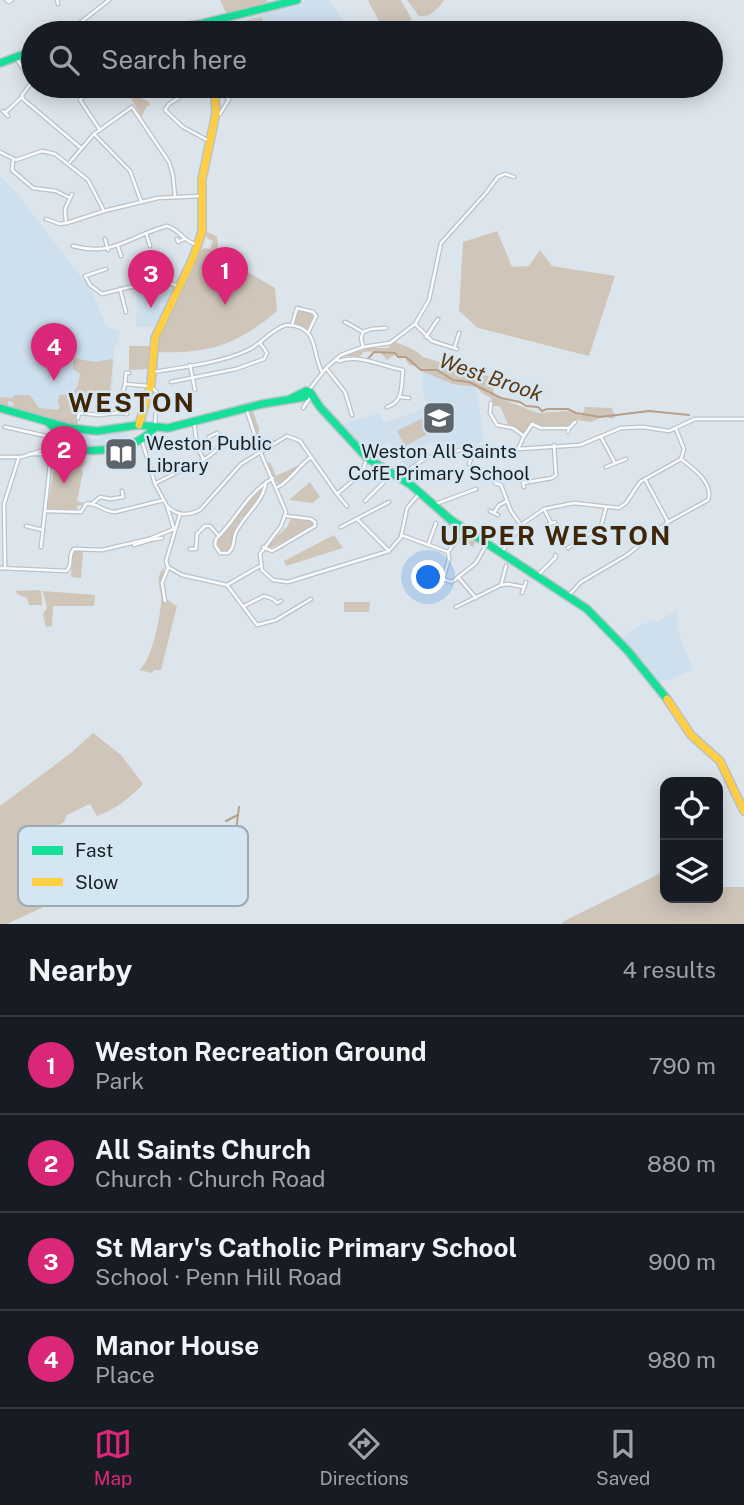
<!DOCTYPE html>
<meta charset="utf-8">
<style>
:root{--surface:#171b24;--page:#20242c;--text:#f1f3f6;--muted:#9ea1a6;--line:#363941;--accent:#db2777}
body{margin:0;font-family:"Public Sans",sans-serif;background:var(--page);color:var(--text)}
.controls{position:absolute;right:21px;bottom:21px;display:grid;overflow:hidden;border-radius:14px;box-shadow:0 4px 18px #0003}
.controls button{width:63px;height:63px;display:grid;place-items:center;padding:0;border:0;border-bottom:2px solid var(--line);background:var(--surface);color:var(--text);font:35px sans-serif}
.you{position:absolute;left:429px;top:578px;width:24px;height:24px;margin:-18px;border:5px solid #fff;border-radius:50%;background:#1a73e8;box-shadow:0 0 0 10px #1a73e833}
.badge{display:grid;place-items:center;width:46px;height:46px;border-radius:50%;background:var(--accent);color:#fff;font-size:23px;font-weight:700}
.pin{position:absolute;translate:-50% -58px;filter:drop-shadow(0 2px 4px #0008)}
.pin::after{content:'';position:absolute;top:37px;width:24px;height:21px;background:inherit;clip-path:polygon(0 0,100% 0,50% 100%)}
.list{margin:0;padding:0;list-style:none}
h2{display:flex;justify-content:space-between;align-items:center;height:91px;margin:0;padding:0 28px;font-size:30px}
h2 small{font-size:23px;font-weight:400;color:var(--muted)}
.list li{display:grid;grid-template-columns:46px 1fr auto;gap:21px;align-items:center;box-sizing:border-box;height:98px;padding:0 28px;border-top:2px solid var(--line)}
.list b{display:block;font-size:26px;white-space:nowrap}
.list p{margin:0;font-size:23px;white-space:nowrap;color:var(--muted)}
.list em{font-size:23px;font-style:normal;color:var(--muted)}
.icon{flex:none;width:38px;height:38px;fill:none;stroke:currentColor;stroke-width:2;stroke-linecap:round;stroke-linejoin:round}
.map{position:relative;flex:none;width:744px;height:924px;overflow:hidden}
.search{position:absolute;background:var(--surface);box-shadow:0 4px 18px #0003;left:21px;right:21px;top:21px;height:77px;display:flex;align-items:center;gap:18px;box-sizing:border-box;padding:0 24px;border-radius:38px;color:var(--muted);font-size:26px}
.sheet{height:483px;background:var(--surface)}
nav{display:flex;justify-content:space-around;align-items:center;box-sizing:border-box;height:98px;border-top:2px solid var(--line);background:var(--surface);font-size:19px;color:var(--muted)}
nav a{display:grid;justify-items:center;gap:4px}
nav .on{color:var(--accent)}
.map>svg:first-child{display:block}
.built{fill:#cedfed}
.green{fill:#d0c5b9}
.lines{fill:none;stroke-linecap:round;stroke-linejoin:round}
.stream{stroke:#b6a089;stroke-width:2}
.street-casing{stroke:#bbc2c8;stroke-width:5}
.fast-casing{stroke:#bbc2c8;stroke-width:10}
.slow-casing{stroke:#bbc2c8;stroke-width:10}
.street{stroke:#fafbfc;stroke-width:2.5}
.fast{stroke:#16e098;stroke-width:7}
.slow{stroke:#ffcf43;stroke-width:7}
.labels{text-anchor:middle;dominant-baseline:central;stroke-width:5;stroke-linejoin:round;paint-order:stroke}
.poi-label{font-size:19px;fill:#191f24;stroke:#d5e6f3;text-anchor:start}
.water-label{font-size:21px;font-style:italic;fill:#5e3a0e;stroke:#d5e6f3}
.district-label{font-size:26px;font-weight:bold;letter-spacing:2px;fill:#412606;stroke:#d5e6f3}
.key{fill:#d5e6f3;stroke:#9daab5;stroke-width:2}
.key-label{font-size:19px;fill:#191f24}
</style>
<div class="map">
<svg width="744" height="924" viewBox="0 0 744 924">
<rect width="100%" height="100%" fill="#dce5ec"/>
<g class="built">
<path d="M309,0H329L351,33H191L262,15L263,13Z"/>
<path d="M0,176L15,191L91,290L104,319L102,322L108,328L120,331L118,345L114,346L112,392L105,398H79L77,424H69L0,406Z"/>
<path d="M171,285L175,288L157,325L153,327H136L137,289L153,290Z"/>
<path d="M423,371L476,386L484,442L447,447L441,451L437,441L421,447L419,445L410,450L417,461L407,469L389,443L363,452L340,425L380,413L384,423L427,408L422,384Z"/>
<path d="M67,429L89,434L90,439H101L102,433L125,430L129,441L102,448L69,447L64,442L62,434Z"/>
<path d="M677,611L678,632L693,670L658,684L620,639L640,626L655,619L656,622Z"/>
</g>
<g class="green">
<path d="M220,0H267V3L227,15Z"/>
<path d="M370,0H401L412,20L386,33L368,1Z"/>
<path d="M407,0H444C438,9 430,18 419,16Z"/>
<path d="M262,17L263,26L266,25L269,33H192Z"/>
<path d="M124,86H133V95L148,101L150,105L146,107L142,117Z"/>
<path d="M206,231L217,237L219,255L275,288L277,311C237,345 209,354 156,352L161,329L200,251L204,248L210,249L213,241L207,238Z"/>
<path d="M497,231L512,267L529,266L540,250L552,266L615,276L589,356L478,328L459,311L463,242Z"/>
<path d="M298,310L314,315L307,329L295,323Z"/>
<path d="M395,342C406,346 415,349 423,357L491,377L493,381L494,396L538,413L568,411L582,416L585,407L612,408L615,417L612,419L604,416L591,422L577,420L567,427L542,426L531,423L524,433L508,424L500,406H493L491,398L482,393L476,387C469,385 461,386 453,384C442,380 432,375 421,371L420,367L409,365L405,358L394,355L387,360L379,351L363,352L360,357L346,356L347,354L370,348H388Z"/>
<path d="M129,346H150L149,369L129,370Z"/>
<path d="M73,358L94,362L113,359L110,394L104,397L84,396L81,401L73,400L71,408L78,417L77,427L13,409V402L8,401V408L0,405V397L11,398L15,395H30L39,408L57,410L60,408L58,402L59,395H71L78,385L80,374L73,369Z"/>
<path d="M252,409L259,428L258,437L275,440L263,447L255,434L249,413Z"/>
<path d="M423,418L430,433L405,446L397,431Z"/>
<path d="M83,460L87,461L81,469L83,472L77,501L86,504L77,506V511L47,510L54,468L61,466V461Z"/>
<path d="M270,462L276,476L299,465L281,484L277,483L267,464Z"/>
<path d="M310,482L320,497L313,503L289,500Z"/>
<path d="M264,485C261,498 251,514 240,519L242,521L233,535L232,548L226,553L221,552L215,544C219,535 237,513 244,504H247L246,500Z"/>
<path d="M418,497L423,498L447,521L476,540L473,548Z"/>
<path d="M291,518L310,521L313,524L312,528L268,549L267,545L287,527Z"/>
<path d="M334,535L343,548L286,566L284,561Z"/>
<path d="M75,551H83L81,578L71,577L72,554Z"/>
<path d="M164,567L161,585L164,598L177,606L161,670H154L152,673L139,670C151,662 160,619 161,603C163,590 153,580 164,567Z"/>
<path d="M38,590L41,591L42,605H29L27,598L17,594L16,591Z"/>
<path d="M43,591L95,595L94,606H53L52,626L46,627L43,614L47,608Z"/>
<path d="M344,602H370L369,612H344Z"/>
<path d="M93,733L121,755L143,784C129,799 116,809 97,816L90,804L67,815L64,822L44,834L55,857L67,896L7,924H0V806L71,753Z"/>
<path d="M665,871V898H718V887H744V924H562V922Z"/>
</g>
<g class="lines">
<g class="stream">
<path d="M368,359L374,352L395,353L398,357H406L421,370H437L453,380L469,382L501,398L520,402L526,406L538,407L542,411L547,409H568L576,413L600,417L649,411L689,415"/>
<path d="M226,821L238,815"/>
<path d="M224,853L236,831L239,807"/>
</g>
<defs>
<g id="street">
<path d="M6,0L9,2L12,0"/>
<path d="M57,0L58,4"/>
<path d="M67,33L109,0"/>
<path d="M16,58L32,82L22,95L23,99L81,148"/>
<path d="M96,86L80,100L100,130"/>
<path d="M212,91H218L229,99L220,114L216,115"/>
<path d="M186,93L169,104L165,110L183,127L209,141"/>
<path d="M3,111L8,116"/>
<path d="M5,113L22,97"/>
<path d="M94,134L130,171L141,201"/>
<path d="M0,152L16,160L42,151L55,154L88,180L104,211L158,198L201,196"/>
<path d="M13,161L12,170L33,188L56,191L70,198"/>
<path d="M70,162L94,134L132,107L169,162L173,175L175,197"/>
<path d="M46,219L60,224L66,223L65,209L72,194"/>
<path d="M67,223L104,211"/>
<path d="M146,233L150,246"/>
<path d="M105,239L108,250"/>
<path d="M177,239L178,242L184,239"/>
<path d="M73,246C114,257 129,236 167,226C179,229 183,241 195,244"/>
<path d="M118,246L121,256"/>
<path d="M106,269L85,276L90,285L102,294L130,287H155L169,283L179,286"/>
<path d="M157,270L161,272L164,284"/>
<path d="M135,274L146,273"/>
<path d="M141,287V274"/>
<path d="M120,289L126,312"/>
<path d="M345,322L363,332"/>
<path d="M415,324L432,341L457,349"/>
<path d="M288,325C320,327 311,352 322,372"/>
<path d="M292,325L297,308L313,312L316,316L308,333"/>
<path d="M426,337L438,319"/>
<path d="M455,346L459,333"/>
<path d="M363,347L361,338L363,332L371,329L386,328"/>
<path d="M336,359L339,361C362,354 380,366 403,370C401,385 404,402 387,407"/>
<path d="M190,365L195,390"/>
<path d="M326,368L345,392L352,415"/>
<path d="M153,372C180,368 226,362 250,349C262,343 272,329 286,325"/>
<path d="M171,382L236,369L264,359L267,353L260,343"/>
<path d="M125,384L126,373H129"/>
<path d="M151,387L157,392L155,425"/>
<path d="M309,390L326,368L341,355L363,347L390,343L415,324L429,300L441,243L486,193L498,177L505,174L514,177"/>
<path d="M400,397L409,398"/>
<path d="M491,403L490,413L497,425L513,428L524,436L518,449"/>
<path d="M246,408L260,451L286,512L281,526L260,554L262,570L273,580L288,582L389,551L401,537L407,508L419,494"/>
<path d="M303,408L309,399"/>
<path d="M117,413L127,414"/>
<path d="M78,418L79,413L99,415L117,413L125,384L148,386"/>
<path d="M194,421L197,447L204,460"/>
<path d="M5,427L60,439"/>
<path d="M568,432L569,428L575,422"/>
<path d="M152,433L158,445"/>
<path d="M524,436L532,424L541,428H569"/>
<path d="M601,437L615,463"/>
<path d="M142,441L155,484L167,506L174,529"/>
<path d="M30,454H44L50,464L41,547"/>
<path d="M0,457H22L40,451L62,450L65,448"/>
<path d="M469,464L471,459L469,448"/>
<path d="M193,465L208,457L224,444L217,433L209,437"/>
<path d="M606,467L626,459"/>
<path d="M402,479L411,468L426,458L469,448L518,449L580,445L621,428L643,427L669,431L695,419H744"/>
<path d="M645,479L668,522"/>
<path d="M266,482C263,503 245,514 236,532C232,540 236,546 228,553H220L215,545L216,539C237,519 245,495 273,478"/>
<path d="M156,483L190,466"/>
<path d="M495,483L501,485L511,511L521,525"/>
<path d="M278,487C292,479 298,466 311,457"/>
<path d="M524,487L523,483L552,478L556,475L554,445"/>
<path d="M337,494L347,506"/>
<path d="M365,501L392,474"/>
<path d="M93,503L100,497L110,499L123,497L122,491"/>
<path d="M433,505L476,489"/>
<path d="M167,506C177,516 187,516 200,510L241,464L287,436L300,441L337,494L362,473L367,458"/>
<path d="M544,509L551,523"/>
<path d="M47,511L81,512L86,504C97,502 104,512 115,512L164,500"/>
<path d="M490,511L498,515"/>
<path d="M494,513L499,505L507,501"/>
<path d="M357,519L389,551"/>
<path d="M547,525L555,522"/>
<path d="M26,526L43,530"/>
<path d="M341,527L389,502"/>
<path d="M401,535L448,552L449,559L443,579"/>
<path d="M150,540L162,538"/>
<path d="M134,545L150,540L149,539"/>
<path d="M428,545L436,523"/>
<path d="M263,547L272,551L276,549L315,526V522L311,519L286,516"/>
<path d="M568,548L601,526L606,508"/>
<path d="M190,549H196L197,534L205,526H210L219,536"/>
<path d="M448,552L458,539"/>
<path d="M501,553L521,525L544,509L574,503L619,508L626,503L640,482L681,459L684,449L676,429"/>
<path d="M5,566L4,504L19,457"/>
<path d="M420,566L436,577L452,582L476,563L486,545"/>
<path d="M168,567L182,575L227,585L260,566"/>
<path d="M168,567L166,561L180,514"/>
<path d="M0,568L66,571C74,566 67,555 74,549L102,550L149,539L174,529"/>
<path d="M537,576L556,557L555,555"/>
<path d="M458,577L476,598"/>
<path d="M227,585L257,625L276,620L311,599"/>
<path d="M501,585L506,566"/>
<path d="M522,593L526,582"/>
<path d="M569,595L581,582L627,555L668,522L708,500C714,483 693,468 681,459"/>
<path d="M165,601L162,583L168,568"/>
<path d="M244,606L264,596L273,599L277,603L281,601"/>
<path d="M456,607L501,585L508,584L524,587"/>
</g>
<g id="fast">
<path d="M144,33L200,24L297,0"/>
<path d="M0,63L33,51"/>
<path d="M292,398L306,391L310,392L320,407L367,458L411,485L451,520L587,609L628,651L667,699"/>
<path d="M0,408L70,428L97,431L139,425L168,428L262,404L305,397"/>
<path d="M49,423L58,432L65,447C91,454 136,451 154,428"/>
</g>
<g id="slow">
<path d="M139,425L151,384L155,338L193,258L202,232V179L216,113L215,98L209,86"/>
<path d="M667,699L691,735L720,761L744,811"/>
</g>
</defs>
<use href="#street" class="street-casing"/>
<use href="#fast" class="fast-casing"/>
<use href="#slow" class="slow-casing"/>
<use href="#street" class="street"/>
<use href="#fast" class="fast"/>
<use href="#slow" class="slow"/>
</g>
<defs>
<symbol id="school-square" viewBox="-11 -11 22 22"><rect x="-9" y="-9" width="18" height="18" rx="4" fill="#5d646a" stroke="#d5e6f3"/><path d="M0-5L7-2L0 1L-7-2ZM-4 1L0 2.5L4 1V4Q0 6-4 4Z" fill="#fff"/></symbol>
<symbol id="library-square" viewBox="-11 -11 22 22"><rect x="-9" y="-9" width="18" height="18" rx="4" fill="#5d646a" stroke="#d5e6f3"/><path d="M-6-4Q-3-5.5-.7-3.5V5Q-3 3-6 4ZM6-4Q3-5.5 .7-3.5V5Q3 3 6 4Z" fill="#fff"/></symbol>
</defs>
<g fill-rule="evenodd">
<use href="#school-square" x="420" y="399" width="38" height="38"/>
<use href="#library-square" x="102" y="435" width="38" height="38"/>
</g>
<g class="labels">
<g class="poi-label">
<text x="146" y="443">Weston Public<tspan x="146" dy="22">Library</tspan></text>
<text x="439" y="451" text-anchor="middle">Weston All Saints<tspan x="439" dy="22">CofE Primary School</tspan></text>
</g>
<g class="water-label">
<text transform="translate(491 377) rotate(19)">West Brook</text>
</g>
<g class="district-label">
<text x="132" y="402">WESTON</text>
<text x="556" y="535">UPPER WESTON</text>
</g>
</g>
<rect x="18" y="826" width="230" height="80" rx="10" class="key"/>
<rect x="32" y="846" width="31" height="9" fill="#16e098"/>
<rect x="32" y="878" width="31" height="8" fill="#ffcf43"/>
<g class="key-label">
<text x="75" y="857">Fast</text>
<text x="75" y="889">Slow</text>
</g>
</svg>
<div class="controls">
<button><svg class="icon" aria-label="locate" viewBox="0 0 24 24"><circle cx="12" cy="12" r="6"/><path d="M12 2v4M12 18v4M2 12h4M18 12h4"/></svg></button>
<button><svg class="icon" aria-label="layers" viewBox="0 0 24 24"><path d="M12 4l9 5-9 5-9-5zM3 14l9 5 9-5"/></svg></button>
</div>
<div class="you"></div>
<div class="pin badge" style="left:225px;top:305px">1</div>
<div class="pin badge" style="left:64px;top:484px">2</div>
<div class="pin badge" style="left:151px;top:308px">3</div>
<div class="pin badge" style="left:54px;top:381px">4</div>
<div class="search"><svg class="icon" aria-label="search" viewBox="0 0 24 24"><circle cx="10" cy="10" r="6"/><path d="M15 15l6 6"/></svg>Search here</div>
</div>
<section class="sheet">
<h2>Nearby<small>4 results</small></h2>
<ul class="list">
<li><span class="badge">1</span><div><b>Weston Recreation Ground</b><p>Park</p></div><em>790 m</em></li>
<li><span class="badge">2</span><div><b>All Saints Church</b><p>Church · Church Road</p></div><em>880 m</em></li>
<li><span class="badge">3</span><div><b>St Mary's Catholic Primary School</b><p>School · Penn Hill Road</p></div><em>900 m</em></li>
<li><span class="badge">4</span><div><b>Manor House</b><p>Place</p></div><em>980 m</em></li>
</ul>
</section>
<nav>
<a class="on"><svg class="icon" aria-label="map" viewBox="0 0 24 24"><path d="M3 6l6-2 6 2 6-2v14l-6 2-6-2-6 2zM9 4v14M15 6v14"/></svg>Map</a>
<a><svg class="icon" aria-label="directions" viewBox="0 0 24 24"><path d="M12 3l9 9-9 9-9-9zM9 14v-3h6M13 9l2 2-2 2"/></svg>Directions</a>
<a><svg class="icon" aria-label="saved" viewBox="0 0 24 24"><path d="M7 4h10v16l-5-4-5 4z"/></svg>Saved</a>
</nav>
